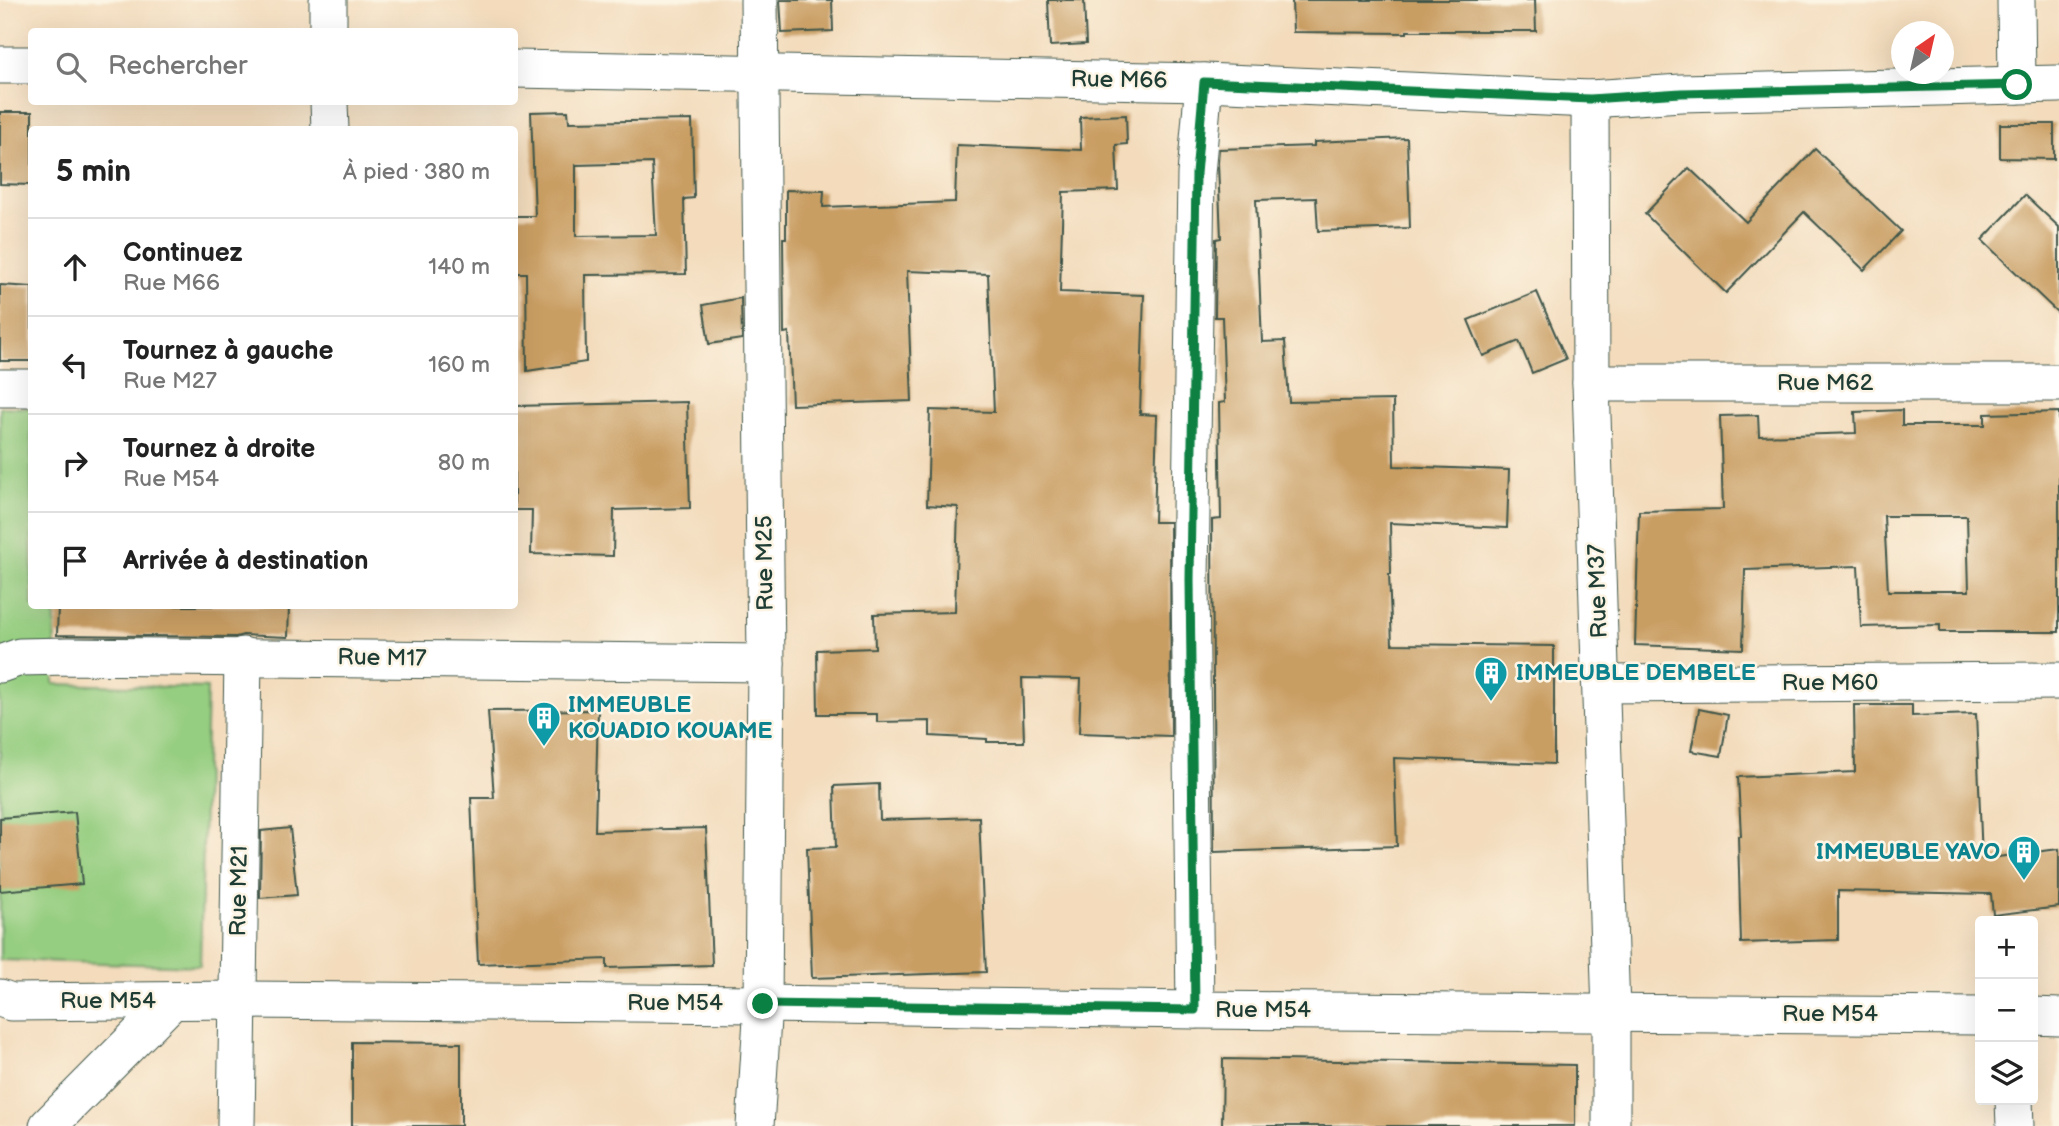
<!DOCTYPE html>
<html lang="fr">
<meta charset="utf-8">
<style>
:root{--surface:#fff;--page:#f2f2f2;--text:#222;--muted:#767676;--line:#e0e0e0}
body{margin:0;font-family:"Balsamiq Sans",sans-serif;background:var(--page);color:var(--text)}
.controls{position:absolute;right:21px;bottom:21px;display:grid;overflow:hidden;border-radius:7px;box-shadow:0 7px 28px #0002}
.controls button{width:63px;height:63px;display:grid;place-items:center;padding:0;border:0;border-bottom:2px solid var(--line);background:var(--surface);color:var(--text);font:35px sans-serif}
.compass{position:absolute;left:1891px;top:21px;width:63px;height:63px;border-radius:50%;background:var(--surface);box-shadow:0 7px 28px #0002;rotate:34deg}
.stop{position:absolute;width:21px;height:21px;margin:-16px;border:5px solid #0b8043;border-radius:50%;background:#fff}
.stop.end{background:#0b8043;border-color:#fff;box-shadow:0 2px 7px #0008}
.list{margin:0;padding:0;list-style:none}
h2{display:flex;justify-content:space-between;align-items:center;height:91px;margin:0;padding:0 28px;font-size:30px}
h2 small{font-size:23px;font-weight:400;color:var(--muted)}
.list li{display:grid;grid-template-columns:46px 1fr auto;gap:21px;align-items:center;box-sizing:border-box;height:98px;padding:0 28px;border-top:2px solid var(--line)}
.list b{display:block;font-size:26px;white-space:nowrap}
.list p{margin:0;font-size:23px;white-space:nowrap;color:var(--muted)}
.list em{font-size:23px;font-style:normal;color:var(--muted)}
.icon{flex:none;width:38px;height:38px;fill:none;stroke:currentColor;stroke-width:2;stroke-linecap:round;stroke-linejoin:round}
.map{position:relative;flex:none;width:2059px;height:1126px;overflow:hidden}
.search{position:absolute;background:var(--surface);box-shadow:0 7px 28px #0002;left:28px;top:28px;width:490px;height:77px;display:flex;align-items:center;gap:18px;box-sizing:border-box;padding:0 24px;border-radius:7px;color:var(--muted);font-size:26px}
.panel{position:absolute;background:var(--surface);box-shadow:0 7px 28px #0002;left:28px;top:126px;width:490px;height:483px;border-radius:7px}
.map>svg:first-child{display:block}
.green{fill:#96ce81;stroke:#5a865a;stroke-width:2}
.building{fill:#c99e64;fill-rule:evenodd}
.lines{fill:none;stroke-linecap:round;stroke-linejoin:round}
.minor-casing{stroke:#3f5548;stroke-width:39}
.minor{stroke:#fff;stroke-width:37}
.route{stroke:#0b8043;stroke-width:9}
.labels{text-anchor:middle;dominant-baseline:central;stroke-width:5;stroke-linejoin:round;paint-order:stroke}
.street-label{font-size:23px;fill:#1f3d34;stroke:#fcf5e5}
.culture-label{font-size:23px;font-weight:bold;fill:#0d838f;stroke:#fcf5e5;text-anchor:start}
</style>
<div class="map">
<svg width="2059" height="1126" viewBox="0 0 2059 1126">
<rect width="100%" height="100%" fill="#fcf5e5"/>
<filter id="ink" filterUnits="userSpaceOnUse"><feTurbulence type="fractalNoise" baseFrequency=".0143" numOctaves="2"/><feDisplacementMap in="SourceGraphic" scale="14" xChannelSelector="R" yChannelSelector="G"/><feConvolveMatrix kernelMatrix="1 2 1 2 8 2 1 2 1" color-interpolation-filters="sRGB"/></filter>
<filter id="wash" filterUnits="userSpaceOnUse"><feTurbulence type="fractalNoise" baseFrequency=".00686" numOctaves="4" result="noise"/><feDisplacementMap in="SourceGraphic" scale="28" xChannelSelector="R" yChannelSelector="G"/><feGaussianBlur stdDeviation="1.57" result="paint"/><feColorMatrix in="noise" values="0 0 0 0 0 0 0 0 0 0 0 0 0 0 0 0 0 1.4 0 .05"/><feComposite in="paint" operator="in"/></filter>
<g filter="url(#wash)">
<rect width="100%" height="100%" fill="#f3dbbc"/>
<path class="green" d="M0,407L31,408L32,606H55L54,684L207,688L200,966L0,960Z"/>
<g id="blocks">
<g class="building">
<path d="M780,0H832L833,31L782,33Z"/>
<path d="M1048,0H1084L1086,44L1050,46Z"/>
<path d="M1292,0H1535L1536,31H1407V33L1293,32Z"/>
<path d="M568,111L569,122L692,120L694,198L684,199L686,274L585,275L586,362L527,371L526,273H514V216H535L531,112ZM652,163L656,235L576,236V165Z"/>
<path d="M0,112H32V185L0,184Z"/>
<path d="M1126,115L1127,144L1116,145L1118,190L1063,192L1060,292L1144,295L1140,414L1157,415L1154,522H1170L1171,736L1079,733L1081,679L1022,678L1024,742H987V739L930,736V721L877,722V714H818L817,650L875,648L874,614L955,612L958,507L927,505L930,410L994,412L988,274L907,271L912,401L792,405L789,332L784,333L783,238H786V190L824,191L823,207L955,202L957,145L1081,150L1080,117Z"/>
<path d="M2000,124H2054V159L2000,158Z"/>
<path d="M1407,138L1410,228L1318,231L1316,198L1256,200L1262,342L1285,341L1289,402L1393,400L1394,466L1509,470L1507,528L1390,523L1391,574H1389L1392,644L1554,646V764L1394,758L1397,846L1214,852L1212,520L1221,519L1219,403L1225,402L1222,317H1215L1216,239L1221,238L1218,163L1219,149L1314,146V142Z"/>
<path d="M1815,149L1901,231L1864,270L1804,212L1726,293L1645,214L1689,168L1746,222Z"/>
<path d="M2025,195L2059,227V314L1982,240Z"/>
<path d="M0,285L32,287V361H0Z"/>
<path d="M1537,292L1566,359L1532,373L1519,341L1483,356L1468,320Z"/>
<path d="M741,298L742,339L709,344L703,305Z"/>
<path d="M687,402L690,508L614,510L613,556L531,554L532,510H514V406Z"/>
<path d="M1902,410V425H1985V414L2059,412V632H1940V625L1861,627L1858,566L1745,570L1743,649L1635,645L1639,511L1723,509L1720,416L1758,415L1759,436L1856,433L1855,412ZM1884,516H1967L1969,591H1888Z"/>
<path d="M58,606H289L288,637L243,635L236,637L57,635Z"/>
<path d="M1854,705H1912V716L1976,714L1982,859L2059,849V907L1993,915L1991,894L1838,891V940L1741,943L1738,836H1741L1738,777L1855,772Z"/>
<path d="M1699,709L1728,715L1721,756L1691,751Z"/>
<path d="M598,710L595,831L706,828L712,965L607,968V959L478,964L471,798H494L488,711Z"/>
<path d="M879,784L880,820L979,817L986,972L812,978L807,848L836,847L834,786Z"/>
<path d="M75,812L82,884L0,891V818Z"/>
<path d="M290,828L297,895L260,898L261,831Z"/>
<path d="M352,1042L461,1043V1126H352Z"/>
<path d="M1223,1059L1575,1065V1126H1222Z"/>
</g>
</g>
</g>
<g filter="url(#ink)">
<use href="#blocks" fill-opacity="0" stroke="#3f5548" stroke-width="2"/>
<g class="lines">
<defs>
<g id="minor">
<path d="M2016,0L2017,85"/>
<path d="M328,32V0"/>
<path d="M0,65H32"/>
<path d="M514,69L1204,82L1590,99L1681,93L2059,84"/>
<path d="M1590,99L1591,383L1611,1013V1126"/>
<path d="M329,102L330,130"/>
<path d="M1591,383H2059"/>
<path d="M0,388H32"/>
<path d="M0,664L20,657L69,656L766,663"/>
<path d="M1602,684L2059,681"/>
<path d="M0,998L11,1002L238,1000L763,1004L1195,1010L1980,1016"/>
<path d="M1195,1010L1190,580L1196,174L1204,82"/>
<path d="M2033,1016L2059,1017"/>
<path d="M2014,1100L2015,1126"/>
<path d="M48,1126L172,1001"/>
<path d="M236,1126L243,656"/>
<path d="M755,1126L763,1004L766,663L759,0"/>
</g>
</defs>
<use href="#minor" class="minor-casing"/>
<use href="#minor" class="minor"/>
</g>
</g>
<g class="lines" filter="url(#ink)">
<path class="route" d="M763,1004L1195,1010L1190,580L1196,174L1204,82L1590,99L1681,93L2017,85"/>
</g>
<defs>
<symbol id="building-pin" viewBox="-11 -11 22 30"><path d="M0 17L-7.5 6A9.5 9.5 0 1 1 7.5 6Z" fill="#0f9aa8" stroke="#fcf5e5"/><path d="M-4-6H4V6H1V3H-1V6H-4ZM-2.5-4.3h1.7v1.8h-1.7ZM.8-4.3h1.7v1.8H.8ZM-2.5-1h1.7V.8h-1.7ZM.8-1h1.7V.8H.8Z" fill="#fff"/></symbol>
</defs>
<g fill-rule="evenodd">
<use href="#building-pin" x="1472" y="654" width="38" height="52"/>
<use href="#building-pin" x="525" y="699" width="38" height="52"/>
<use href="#building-pin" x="2005" y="833" width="38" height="52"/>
</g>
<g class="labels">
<g class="street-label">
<text transform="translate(1119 80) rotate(1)">Rue M66</text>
<text x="1825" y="383">Rue M62</text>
<text transform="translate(765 563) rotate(-91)">Rue M25</text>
<text transform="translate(1598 591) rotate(-92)">Rue M37</text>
<text transform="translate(382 658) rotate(1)">Rue M17</text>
<text x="1830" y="683">Rue M60</text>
<text transform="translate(239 891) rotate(-89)">Rue M21</text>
<text x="108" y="1001">Rue M54</text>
<text x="675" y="1003">Rue M54</text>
<text x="1263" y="1010">Rue M54</text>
<text x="1830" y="1014">Rue M54</text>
</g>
<g class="culture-label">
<text x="1516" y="673">IMMEUBLE DEMBELE</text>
<text x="568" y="705">IMMEUBLE<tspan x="568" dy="26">KOUADIO KOUAME</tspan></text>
<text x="2000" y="852" text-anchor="end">IMMEUBLE YAVO</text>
</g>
</g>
</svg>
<div class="controls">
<button>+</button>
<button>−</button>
<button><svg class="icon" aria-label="layers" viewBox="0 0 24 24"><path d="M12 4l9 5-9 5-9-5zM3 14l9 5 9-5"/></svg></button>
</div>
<svg class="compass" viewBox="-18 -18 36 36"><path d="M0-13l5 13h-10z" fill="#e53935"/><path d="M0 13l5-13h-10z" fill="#767676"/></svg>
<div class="stop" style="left:2017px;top:85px"></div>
<div class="stop end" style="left:763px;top:1004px"></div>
<div class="search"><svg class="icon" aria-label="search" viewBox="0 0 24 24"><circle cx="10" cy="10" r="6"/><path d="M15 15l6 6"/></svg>Rechercher</div>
<section class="panel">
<h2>5 min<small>À pied · 380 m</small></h2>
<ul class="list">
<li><svg class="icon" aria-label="ahead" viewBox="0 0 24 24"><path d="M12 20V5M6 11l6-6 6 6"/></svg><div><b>Continuez</b><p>Rue M66</p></div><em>140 m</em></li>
<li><svg class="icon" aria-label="left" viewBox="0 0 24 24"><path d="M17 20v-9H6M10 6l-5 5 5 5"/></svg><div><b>Tournez à gauche</b><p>Rue M27</p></div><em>160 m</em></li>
<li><svg class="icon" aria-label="right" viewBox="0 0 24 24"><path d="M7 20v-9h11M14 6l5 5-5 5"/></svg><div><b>Tournez à droite</b><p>Rue M54</p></div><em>80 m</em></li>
<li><svg class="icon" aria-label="arrive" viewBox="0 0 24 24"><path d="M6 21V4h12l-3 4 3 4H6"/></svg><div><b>Arrivée à destination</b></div></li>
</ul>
</section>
</div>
